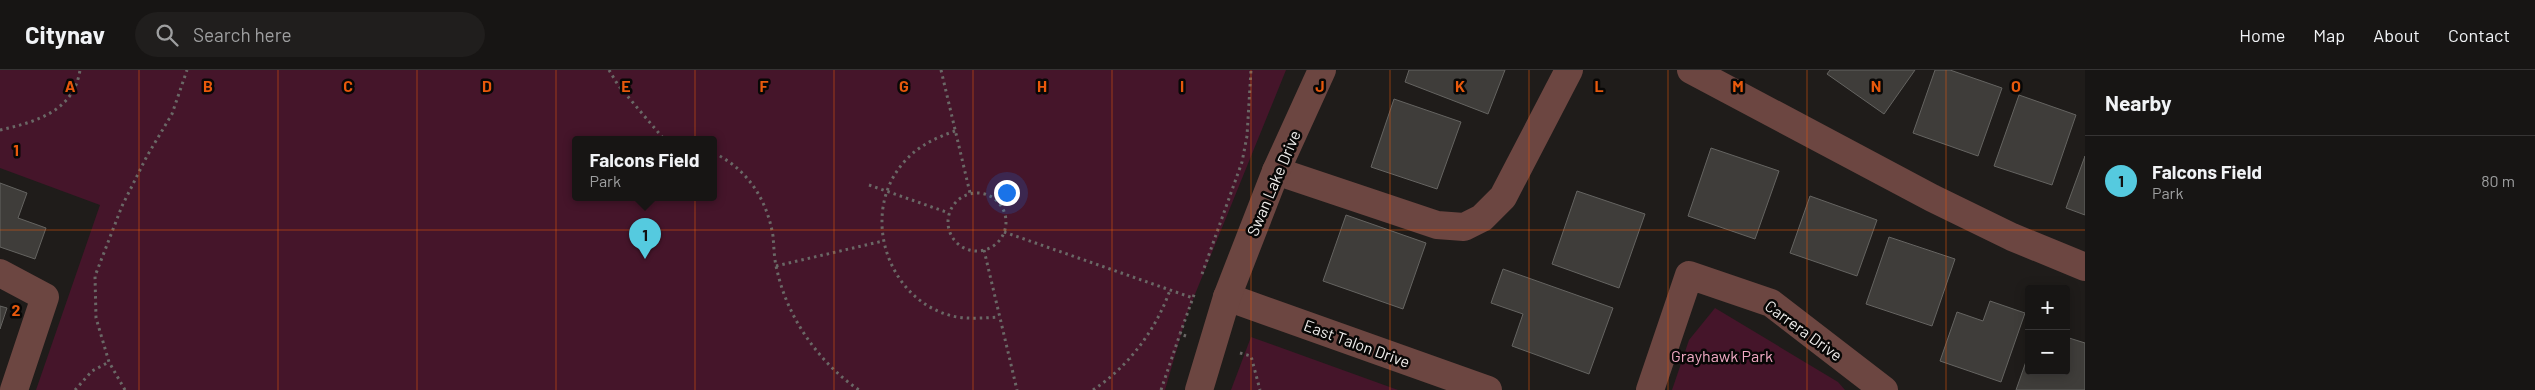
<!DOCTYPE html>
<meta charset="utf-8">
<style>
:root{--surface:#171514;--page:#201e1d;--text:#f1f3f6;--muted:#9e9fa0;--line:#363434;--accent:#55cadf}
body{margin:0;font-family:Barlow,sans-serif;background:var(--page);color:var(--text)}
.controls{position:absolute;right:15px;bottom:15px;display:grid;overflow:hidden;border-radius:5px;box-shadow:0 2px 12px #0003}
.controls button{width:45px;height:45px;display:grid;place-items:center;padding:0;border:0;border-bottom:1px solid var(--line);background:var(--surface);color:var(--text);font:25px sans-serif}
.you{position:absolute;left:1006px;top:122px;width:18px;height:18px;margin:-12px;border:4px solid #fff;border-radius:50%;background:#1a73e8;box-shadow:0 0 0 8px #1a73e833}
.badge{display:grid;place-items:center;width:32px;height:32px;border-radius:50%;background:var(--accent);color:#111;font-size:16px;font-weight:700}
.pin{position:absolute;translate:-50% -41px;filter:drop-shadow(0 1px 2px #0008)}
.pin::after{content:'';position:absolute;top:26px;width:18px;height:15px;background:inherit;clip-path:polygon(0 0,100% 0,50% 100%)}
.popup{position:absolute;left:572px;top:66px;width:145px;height:65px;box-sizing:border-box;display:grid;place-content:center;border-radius:5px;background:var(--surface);filter:drop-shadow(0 1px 4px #0005);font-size:16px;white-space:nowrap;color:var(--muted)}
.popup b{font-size:19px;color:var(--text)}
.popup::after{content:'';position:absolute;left:50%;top:100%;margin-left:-10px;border:10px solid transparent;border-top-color:var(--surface)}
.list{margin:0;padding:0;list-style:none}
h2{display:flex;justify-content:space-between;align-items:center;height:65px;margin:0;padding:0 20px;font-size:21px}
h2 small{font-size:16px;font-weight:400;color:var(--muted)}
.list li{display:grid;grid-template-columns:32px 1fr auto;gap:15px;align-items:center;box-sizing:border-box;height:90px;padding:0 20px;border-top:1px solid var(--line)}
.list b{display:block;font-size:19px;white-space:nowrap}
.list p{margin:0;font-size:16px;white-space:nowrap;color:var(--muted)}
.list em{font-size:16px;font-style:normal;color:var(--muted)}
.icon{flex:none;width:28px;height:28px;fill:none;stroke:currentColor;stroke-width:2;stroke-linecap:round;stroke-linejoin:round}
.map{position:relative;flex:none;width:2085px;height:320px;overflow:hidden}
header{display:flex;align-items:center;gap:30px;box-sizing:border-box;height:70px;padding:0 25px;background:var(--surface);border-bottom:1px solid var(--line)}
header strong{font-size:24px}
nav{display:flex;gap:28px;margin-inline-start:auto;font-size:18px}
.search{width:350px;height:45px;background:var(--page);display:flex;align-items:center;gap:12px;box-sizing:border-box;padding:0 18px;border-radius:28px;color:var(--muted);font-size:19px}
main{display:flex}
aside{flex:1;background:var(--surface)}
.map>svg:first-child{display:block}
.green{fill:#45152a;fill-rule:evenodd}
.building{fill:#3f3d3a;stroke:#656461}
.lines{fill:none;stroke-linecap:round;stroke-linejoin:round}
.path{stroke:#6a6866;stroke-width:3;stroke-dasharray:2.5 4;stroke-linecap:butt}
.minor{stroke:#6c4641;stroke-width:28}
.grid{fill:none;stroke:#e8590c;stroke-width:1;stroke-opacity:0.55}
.labels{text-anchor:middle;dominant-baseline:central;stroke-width:5;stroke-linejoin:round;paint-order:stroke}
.street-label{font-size:16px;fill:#efedeb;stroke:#080706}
.park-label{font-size:16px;fill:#f1aac4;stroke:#080706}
.grid-label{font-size:16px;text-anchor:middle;font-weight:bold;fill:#e8590c;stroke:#080706;stroke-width:5;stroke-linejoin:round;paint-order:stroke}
</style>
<header>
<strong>Citynav</strong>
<div class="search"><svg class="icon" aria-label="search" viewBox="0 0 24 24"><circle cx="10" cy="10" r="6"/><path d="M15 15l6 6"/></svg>Search here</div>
<nav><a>Home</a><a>Map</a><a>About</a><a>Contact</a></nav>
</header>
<main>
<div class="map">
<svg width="2085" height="320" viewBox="0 0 2085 320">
<rect width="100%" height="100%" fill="#1f1c1a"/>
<g class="green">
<path d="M0,0H1286L1187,244L1165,320H36L100,135L0,98ZM714,70V128H576V70Z"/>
<path d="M1715,238L1838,312L1845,320H1672L1689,270Z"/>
<path d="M1251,267L1398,320H1231Z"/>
</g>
<g class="building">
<path d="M1409,0H1505L1488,44L1405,12Z"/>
<path d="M1830,0H1915L1884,44L1827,4Z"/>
<path d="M1935,0H1950L2002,18L1978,86L1913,63Z"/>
<path d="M2019,25L2076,45L2052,115L1994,96Z"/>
<path d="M1394,29L1461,52L1437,119L1371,97Z"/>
<path d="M1711,78L1779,101L1755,169L1688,146Z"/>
<path d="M2085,86V145L2066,138Z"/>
<path d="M0,113L27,123L18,148L46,158L35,189L0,177Z"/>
<path d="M1577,121L1645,144L1619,218L1552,194Z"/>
<path d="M1810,126L1877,150L1857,206L1790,183Z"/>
<path d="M1346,145L1426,173L1403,239L1323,211Z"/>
<path d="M1889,167L1955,189L1932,256L1866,234Z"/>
<path d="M1503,199L1613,238L1589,304L1512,276L1523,244L1491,233Z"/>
<path d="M1990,231L2025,243L2001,312L1940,291L1957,242L1983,251Z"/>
<path d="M0,236L7,238L0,259Z"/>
<path d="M2066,267L2085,273V320H2016L2029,283V301H2066Z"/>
</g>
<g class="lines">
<g class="path">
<path d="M609,0L618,15L663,68L667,70"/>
<path d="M941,0L970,123"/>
<path d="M0,60C36,52 74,41 80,0"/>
<path d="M955,61C935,68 918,76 904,92C858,144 888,234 957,247C971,249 985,248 999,247"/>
<path d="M714,83C747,99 767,129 773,166C774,177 774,189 777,200C787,247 819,293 859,320"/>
<path d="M869,115L949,143"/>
<circle cx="977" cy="152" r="29"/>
<path d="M1004,162L1193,228"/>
<path d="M984,180L1017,320"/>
<path d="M776,196L883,171"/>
<path d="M1202,204L1242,92L1247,66L1251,0"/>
<path d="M1186,266L1180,264L1195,222"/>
<path d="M1240,283L1251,286L1260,320"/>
<path d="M75,320L92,301L109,292"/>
<path d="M125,320L109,292L96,248L95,206L122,136L147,86L172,44L187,0"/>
<path d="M1093,320C1128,297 1156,260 1170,220"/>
<path d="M1161,320L1180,264"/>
</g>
<g class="minor">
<path d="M1691,0L1932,128L2012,167L2085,197"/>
<path d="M1276,101L1437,155L1464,157L1482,148L1503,127L1569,0"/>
<path d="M0,203L45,227L14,320"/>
<path d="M1227,227L1488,320"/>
<path d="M1199,320L1227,227L1276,101L1322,0"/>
<path d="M1650,320L1689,205L1771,233L1884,320"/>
</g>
</g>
<path class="grid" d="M139,0V320M278,0V320M417,0V320M556,0V320M695,0V320M834,0V320M973,0V320M1112,0V320M1251,0V320M1390,0V320M1529,0V320M1668,0V320M1807,0V320M1946,0V320M0,160H2085"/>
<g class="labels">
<g class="street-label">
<text transform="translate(1273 113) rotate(-67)">Swan Lake Drive</text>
<text transform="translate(1804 260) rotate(36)">Carrera Drive</text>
<text transform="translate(1357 273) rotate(20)">East Talon Drive</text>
</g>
<g class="park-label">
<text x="1722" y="285">Grayhawk Park</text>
</g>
</g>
<g class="grid-label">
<text x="70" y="22">A</text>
<text x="208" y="22">B</text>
<text x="348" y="22">C</text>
<text x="487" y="22">D</text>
<text x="626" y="22">E</text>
<text x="764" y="22">F</text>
<text x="904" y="22">G</text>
<text x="1042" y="22">H</text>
<text x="1182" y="22">I</text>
<text x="1320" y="22">J</text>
<text x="1460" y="22">K</text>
<text x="1599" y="22">L</text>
<text x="1738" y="22">M</text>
<text x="1876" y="22">N</text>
<text x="2016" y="22">O</text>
<text x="16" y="86">1</text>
<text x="16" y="246">2</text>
</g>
</svg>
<div class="controls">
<button>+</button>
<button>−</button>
</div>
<div class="you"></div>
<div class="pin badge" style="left:645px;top:189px">1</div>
<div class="popup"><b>Falcons Field</b>Park</div>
</div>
<aside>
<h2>Nearby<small></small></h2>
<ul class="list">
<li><span class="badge">1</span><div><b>Falcons Field</b><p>Park</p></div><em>80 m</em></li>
</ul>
</aside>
</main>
